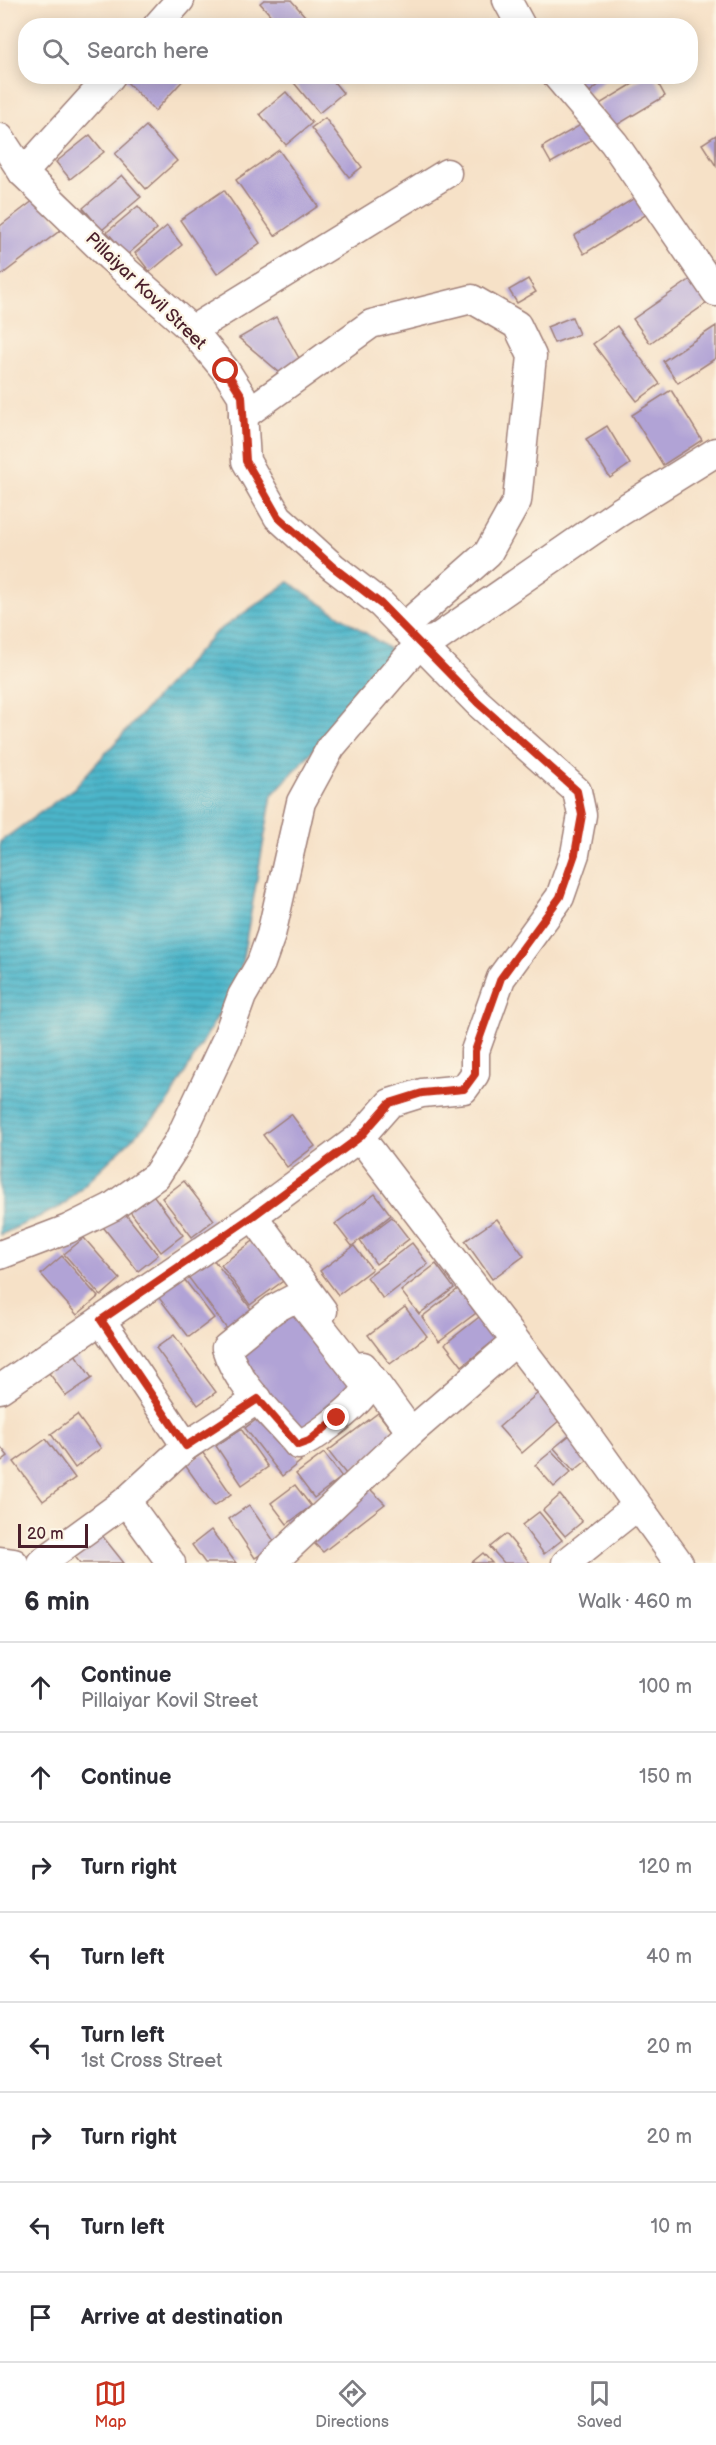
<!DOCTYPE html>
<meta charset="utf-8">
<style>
:root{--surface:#fff;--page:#f2f2f3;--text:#2b2b33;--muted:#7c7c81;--line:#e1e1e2;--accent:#c8321e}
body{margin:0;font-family:"Balsamiq Sans",sans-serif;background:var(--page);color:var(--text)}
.scale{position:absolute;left:18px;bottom:15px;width:70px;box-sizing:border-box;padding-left:6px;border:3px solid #4a1f2b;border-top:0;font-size:16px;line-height:21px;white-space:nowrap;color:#4a1f2b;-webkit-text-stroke:4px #fcf5e5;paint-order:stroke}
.stop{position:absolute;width:18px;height:18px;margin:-14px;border:4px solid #c8321e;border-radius:50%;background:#fff}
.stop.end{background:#c8321e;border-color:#fff;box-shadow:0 2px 6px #0008}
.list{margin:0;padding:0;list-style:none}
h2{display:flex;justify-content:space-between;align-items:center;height:78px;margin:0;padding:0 24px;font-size:26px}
h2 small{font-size:20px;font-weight:400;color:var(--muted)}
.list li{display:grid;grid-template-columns:39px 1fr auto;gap:18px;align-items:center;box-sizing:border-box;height:90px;padding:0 24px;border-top:2px solid var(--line)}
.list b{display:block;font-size:22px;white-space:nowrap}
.list p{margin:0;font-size:20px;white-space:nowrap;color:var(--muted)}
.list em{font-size:20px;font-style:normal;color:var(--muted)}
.icon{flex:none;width:33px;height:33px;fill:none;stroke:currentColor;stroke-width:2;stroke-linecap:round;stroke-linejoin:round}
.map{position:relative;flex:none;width:716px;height:1563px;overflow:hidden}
.search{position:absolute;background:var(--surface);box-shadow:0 3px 15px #0003;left:18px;right:18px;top:18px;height:66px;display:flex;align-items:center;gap:15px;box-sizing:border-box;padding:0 21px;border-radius:24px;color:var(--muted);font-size:22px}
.sheet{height:798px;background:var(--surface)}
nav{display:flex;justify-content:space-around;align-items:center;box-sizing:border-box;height:84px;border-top:2px solid var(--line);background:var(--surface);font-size:16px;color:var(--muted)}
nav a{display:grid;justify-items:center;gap:3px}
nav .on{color:var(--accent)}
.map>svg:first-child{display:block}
.water{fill:url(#water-rules);stroke:#4b6a7a;stroke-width:1.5}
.building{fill:#b1a3d6}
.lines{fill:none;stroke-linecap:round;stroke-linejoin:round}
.minor-casing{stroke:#a08079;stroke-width:31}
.minor{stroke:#fff;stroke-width:28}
.route{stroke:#c8321e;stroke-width:8}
.labels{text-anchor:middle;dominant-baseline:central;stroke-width:4.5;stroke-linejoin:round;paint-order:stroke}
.street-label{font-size:18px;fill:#4a1f2b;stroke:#fcf5e5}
</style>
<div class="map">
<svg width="716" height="1563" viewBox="0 0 716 1563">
<defs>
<pattern id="water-rules" width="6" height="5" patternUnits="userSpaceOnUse" patternTransform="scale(1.5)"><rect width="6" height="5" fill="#4cb6ca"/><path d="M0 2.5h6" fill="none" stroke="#4193a4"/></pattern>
</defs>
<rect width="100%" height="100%" fill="#fcf5e5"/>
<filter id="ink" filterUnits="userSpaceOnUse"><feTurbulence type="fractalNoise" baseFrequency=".0167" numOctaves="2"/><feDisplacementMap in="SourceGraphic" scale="12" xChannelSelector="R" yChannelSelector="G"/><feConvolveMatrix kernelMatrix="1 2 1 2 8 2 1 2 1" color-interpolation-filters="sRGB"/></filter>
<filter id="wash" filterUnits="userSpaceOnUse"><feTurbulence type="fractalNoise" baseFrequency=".008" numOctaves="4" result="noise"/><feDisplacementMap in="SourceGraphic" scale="24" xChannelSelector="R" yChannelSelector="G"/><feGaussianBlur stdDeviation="1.35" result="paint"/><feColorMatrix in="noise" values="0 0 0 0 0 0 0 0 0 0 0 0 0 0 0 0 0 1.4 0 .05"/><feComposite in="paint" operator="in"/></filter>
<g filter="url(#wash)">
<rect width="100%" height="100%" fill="#f6e1c7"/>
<path class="water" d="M289,582L400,656L272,795L239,979L166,1106L62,1206L0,1235V842L74,788L215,633Z"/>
<g id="blocks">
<g class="building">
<path d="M264,0H291L311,23L280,26L260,3Z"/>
<path d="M121,76H187L155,111Z"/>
<path d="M292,76H329L343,93L319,113L290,78Z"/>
<path d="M573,76H610L587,94Z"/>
<path d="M646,76H654L665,96L612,128L598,105Z"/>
<path d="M286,92L312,123L286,145L260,114Z"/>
<path d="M325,118L362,167L349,177L311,128Z"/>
<path d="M584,123L593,139L551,163L542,147Z"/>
<path d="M146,126L177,161L146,189L115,154Z"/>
<path d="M90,135L104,152L70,179L56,162Z"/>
<path d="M716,135V166L702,144Z"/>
<path d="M279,150L318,206L275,236L236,180Z"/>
<path d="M122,175L141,197L102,230L83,208Z"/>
<path d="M224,190L260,243L217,274L180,220Z"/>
<path d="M38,197L62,229L0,276V226Z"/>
<path d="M636,197L647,214L584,254L574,236Z"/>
<path d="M138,206L157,229L127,255L107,232Z"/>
<path d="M167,226L182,245L150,272L135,253Z"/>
<path d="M694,277L711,300L650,343L633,319Z"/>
<path d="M528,279L536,292L517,303L509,290Z"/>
<path d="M276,317L304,367L286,378L239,338Z"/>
<path d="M572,317L579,334L554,343L547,327Z"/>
<path d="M617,326L660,384L637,401L593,344Z"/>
<path d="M716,326V358L678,383L663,361Z"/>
<path d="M671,390L702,440L663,465L632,415Z"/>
<path d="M607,426L630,464L610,478L586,439Z"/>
<path d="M291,1114L315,1146L287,1167L263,1135Z"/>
<path d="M184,1181L214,1220L192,1237L162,1198Z"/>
<path d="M148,1188L183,1235L161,1252L125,1205Z"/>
<path d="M375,1194L391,1215L352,1246L335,1224Z"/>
<path d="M120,1207L158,1255L138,1271L100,1223Z"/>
<path d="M392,1217L409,1239L376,1264L360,1241Z"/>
<path d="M497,1219L524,1256L492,1279L465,1241Z"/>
<path d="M260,1236L290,1276L250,1305L221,1265Z"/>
<path d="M84,1238L120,1279L101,1296L64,1254Z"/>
<path d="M412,1243L428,1264L383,1299L367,1277Z"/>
<path d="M354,1246L372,1269L338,1295L320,1271Z"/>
<path d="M210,1255L255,1314L230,1333L186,1274Z"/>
<path d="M62,1256L98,1297L77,1315L41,1274Z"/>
<path d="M436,1264L454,1288L419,1314L401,1291Z"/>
<path d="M181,1275L214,1318L189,1337L156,1294Z"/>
<path d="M458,1289L476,1313L439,1341L422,1317Z"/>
<path d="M299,1306L361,1384L296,1436L234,1358Z"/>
<path d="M405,1307L427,1336L390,1364L368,1335Z"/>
<path d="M483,1314L500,1336L462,1366L445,1344Z"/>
<path d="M174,1335L216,1392L198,1405L156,1348Z"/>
<path d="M72,1350L92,1378L66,1396L46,1369Z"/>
<path d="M538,1393L560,1420L522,1453L499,1427Z"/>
<path d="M265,1413L301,1461L282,1476L245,1428Z"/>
<path d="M378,1413L396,1436L346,1474L328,1451Z"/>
<path d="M77,1415L101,1448L75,1468L51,1434Z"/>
<path d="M241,1429L268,1467L242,1485L216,1446Z"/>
<path d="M571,1434L591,1457L574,1471L554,1448Z"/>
<path d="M46,1439L75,1478L43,1501L14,1462Z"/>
<path d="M0,1446L8,1456L0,1462Z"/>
<path d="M552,1451L571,1472L554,1487L535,1465Z"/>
<path d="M203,1453L231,1494L214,1506L185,1465Z"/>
<path d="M324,1453L342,1477L314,1498L296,1474Z"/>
<path d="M295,1485L311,1506L287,1524L271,1503Z"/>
<path d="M367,1486L385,1504L323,1552L311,1540Z"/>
<path d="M560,1495L582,1522L565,1536L543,1510Z"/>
<path d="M249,1505L276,1544L255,1558L229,1519Z"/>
<path d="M539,1512L562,1540L544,1554L522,1525Z"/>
<path d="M211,1530L236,1563H205L192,1545Z"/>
<path d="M100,1533L124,1563H80L73,1554Z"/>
<path d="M506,1534L530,1563H504L490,1547Z"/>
<path d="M483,1553L492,1563H471Z"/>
</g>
</g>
</g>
<g filter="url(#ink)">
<use href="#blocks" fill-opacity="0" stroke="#a08079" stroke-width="1.5"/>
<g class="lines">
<defs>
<g id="minor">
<path d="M507,0L521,26"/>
<path d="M157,26L180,0"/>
<path d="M557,76L614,143L716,292"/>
<path d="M0,138L23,173L110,257L192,330L226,371L242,396L246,461L278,517L333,567L381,604L478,703L577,791L582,815L575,854L560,897L501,978L475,1051V1074L464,1089L422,1093L390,1103L360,1137L253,1216L0,1389"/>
<path d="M23,173L111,76"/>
<path d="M192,330L447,173"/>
<path d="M243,416L371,324L472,299L517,325L532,356L517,501L488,553L404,627"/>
<path d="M360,1137L579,1424L679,1563"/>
<path d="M253,1216L323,1311"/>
<path d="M0,1255L68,1229L112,1207L156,1176L178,1142L226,1040L242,996L261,963L271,935L301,802L331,747L420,643L436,639L618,513L716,452"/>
<path d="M293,1299L303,1304L368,1387C359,1405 317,1437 298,1445C274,1416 237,1385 226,1348L274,1309Z"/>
<path d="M101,1320L186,1446"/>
<path d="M363,1366L411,1432"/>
<path d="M126,1501L171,1563"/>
<path d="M0,1561L14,1563"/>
<path d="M41,1563L126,1501L186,1446L258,1399"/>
<path d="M272,1563L411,1432L515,1342"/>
<path d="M566,1563L636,1507"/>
</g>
</defs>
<use href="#minor" class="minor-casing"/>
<use href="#minor" class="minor"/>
</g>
</g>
<g class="lines" filter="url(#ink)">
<path class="route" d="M226,371L242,396L246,461L278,517L333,567L381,604L478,703L577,791L582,815L575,854L560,897L501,978L475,1051V1074L464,1089L422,1093L390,1103L360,1137L253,1216L101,1320L186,1446L258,1399L298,1445L309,1441L337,1418"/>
</g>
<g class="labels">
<g class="street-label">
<text transform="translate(146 291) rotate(44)">Pillaiyar Kovil Street</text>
</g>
</g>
</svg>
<div class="scale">20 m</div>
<div class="stop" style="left:226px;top:371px"></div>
<div class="stop end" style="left:337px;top:1418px"></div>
<div class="search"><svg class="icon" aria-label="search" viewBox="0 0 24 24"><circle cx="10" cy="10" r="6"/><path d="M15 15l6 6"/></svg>Search here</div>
</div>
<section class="sheet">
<h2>6 min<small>Walk · 460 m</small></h2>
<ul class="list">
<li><svg class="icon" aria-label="ahead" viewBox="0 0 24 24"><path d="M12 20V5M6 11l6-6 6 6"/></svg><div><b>Continue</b><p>Pillaiyar Kovil Street</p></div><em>100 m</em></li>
<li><svg class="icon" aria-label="ahead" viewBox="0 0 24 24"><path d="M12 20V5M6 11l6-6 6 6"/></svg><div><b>Continue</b></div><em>150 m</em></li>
<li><svg class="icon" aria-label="right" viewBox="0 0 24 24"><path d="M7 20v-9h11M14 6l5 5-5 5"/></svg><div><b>Turn right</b></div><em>120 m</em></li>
<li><svg class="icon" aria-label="left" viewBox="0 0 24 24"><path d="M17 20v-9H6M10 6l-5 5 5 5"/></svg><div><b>Turn left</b></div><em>40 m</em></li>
<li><svg class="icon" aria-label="left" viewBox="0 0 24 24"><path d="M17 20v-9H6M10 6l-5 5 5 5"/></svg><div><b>Turn left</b><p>1st Cross Street</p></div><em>20 m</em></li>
<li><svg class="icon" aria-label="right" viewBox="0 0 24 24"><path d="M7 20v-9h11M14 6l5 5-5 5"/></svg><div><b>Turn right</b></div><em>20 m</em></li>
<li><svg class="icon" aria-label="left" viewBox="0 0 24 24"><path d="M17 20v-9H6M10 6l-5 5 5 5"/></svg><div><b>Turn left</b></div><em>10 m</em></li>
<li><svg class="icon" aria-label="arrive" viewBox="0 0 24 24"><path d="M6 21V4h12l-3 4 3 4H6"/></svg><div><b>Arrive at destination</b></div></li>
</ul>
</section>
<nav>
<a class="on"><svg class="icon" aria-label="map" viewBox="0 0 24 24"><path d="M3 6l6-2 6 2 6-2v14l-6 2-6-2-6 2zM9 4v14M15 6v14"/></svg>Map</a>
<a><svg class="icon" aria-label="directions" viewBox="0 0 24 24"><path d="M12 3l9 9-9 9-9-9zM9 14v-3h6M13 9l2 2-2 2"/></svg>Directions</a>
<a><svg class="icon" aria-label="saved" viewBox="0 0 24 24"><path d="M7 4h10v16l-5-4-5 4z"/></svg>Saved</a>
</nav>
